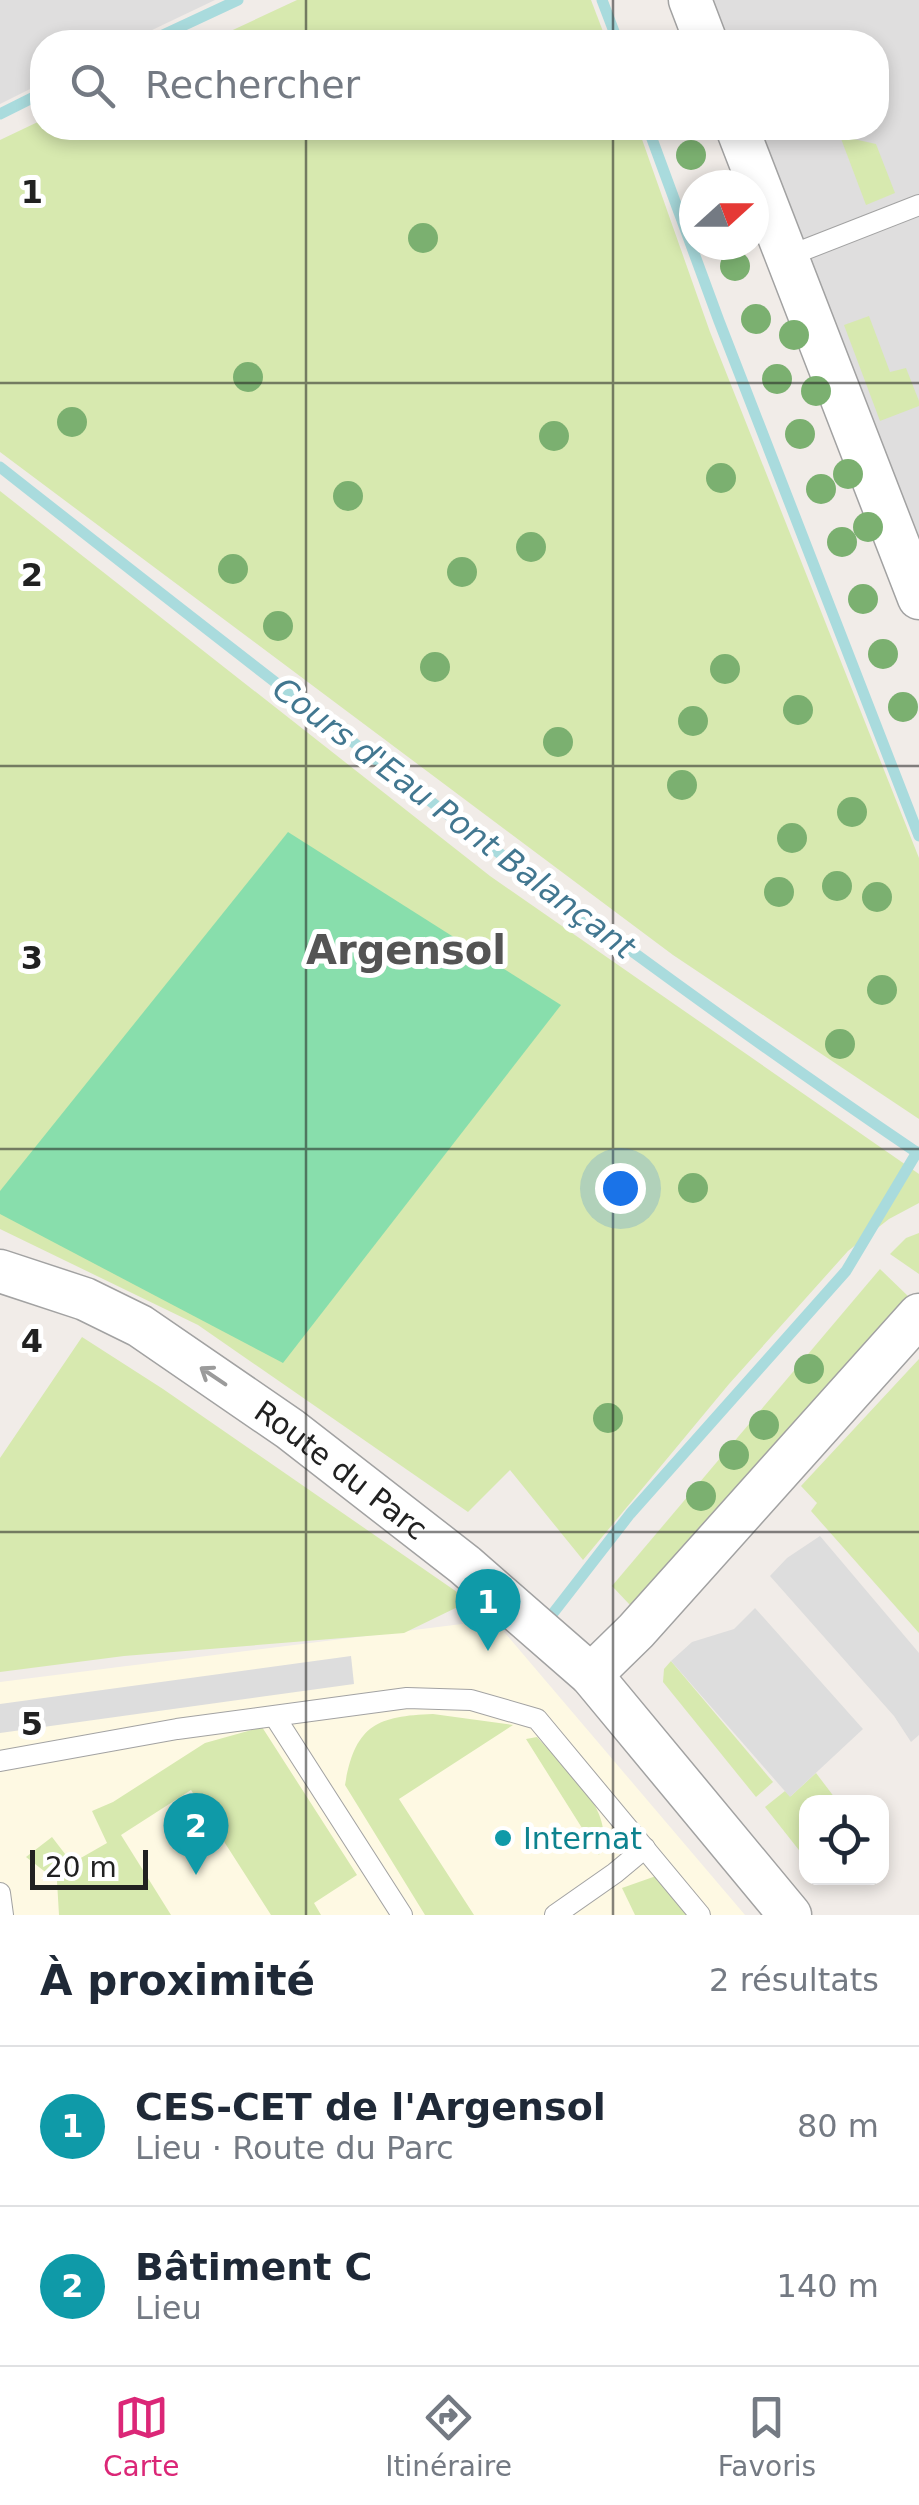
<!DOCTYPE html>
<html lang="fr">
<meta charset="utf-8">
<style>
:root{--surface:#fff;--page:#f6f6f7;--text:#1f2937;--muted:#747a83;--line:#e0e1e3;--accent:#db2777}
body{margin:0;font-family:"DejaVu Sans",sans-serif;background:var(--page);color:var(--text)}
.controls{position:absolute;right:30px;bottom:30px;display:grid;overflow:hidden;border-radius:20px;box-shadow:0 5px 15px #0003}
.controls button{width:90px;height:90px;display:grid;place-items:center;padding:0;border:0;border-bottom:2px solid var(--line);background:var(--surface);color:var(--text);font:50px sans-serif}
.compass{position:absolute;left:679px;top:170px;width:90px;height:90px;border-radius:50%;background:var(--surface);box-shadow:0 5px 15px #0003;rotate:69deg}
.scale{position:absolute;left:30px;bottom:25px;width:118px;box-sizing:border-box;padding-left:10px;border:5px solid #212121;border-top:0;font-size:28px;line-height:35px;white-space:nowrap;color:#212121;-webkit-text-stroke:8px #fff;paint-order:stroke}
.you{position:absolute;left:620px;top:1188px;width:35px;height:35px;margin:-25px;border:8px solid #fff;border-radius:50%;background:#1a73e8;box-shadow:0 0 0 15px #1a73e833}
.badge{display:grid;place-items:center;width:65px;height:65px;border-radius:50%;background:var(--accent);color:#fff;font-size:32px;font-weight:700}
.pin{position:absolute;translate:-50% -82px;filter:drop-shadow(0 2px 5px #0008)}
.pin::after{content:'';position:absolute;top:52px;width:35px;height:30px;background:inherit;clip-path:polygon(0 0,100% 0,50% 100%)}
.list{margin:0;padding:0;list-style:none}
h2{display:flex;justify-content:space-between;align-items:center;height:130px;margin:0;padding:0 40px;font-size:42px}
h2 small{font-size:32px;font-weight:400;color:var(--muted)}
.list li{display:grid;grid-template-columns:65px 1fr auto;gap:30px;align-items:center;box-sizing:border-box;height:160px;padding:0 40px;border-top:2px solid var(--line)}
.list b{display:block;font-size:38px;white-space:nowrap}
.list p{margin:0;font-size:32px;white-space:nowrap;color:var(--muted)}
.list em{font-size:32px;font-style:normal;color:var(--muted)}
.icon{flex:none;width:55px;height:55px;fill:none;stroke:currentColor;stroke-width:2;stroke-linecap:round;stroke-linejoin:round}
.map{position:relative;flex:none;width:919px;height:1915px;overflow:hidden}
.search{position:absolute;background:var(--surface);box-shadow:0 5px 15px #0003;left:30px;right:30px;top:30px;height:110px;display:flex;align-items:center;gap:25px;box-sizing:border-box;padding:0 35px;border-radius:40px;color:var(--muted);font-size:38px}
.sheet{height:450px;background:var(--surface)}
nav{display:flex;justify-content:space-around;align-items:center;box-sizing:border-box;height:140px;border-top:2px solid var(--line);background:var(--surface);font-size:28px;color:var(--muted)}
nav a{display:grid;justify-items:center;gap:5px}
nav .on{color:var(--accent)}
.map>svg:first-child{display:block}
.residential{fill:#dfdede}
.education{fill:#fef9e3}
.grass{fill:#d7e9af}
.pitch{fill:#88deac}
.parking{fill:#ddd}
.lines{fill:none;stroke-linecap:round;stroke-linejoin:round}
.stream{stroke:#a9dbdd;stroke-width:11}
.service-casing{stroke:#a2a2a2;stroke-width:22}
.minor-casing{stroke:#a2a2a2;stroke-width:45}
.service{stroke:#fff;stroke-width:20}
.minor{stroke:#fff;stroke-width:42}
.tree{fill:#7bb070}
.oneway{stroke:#9b9b9b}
.grid{fill:none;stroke:#212121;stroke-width:2.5;stroke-opacity:0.55}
.culture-dot{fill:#0f9aa8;stroke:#fff;stroke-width:4}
.labels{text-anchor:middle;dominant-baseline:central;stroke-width:10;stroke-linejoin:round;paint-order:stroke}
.street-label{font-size:30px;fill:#212121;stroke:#fff}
.culture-label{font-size:30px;fill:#0d838f;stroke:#fff;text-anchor:start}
.water-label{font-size:32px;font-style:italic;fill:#427790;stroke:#fff}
.district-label{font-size:40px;font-weight:bold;fill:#545454;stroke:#fff}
.grid-label{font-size:32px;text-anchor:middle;font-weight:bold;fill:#212121;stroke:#fff;stroke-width:10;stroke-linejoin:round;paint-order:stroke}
</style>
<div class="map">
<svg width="919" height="1915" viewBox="0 0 919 1915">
<rect width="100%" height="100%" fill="#f1ece8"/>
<g class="residential">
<path d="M0,0H215L127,42H42V83L0,104Z"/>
<path d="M712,0H919V538L760,128H876V42H727Z"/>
</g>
<path class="education" d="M494,1620L745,1915H0V1682Z"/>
<g class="grass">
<path d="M297,0H591L607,42H207Z"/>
<path d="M42,120V128H638L710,332L919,858V1119L673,955L0,452V140Z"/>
<path d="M840,136L876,144L895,193L866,205Z"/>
<path d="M869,316L890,372L906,368L919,401V406L880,421L844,325Z"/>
<path d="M0,491L490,876L919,1174V1203L889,1219L848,1251L729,1384L583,1560L510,1470L468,1512L198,1325L0,1229Z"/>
<path d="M919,1233V1274L890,1254L906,1238Z"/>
<path d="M880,1269L910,1298L630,1605L612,1586Z"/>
<path d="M82,1337L163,1389L470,1601L404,1633L124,1656L0,1672V1458Z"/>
<path d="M919,1359V1633L811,1511L817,1503L801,1486Z"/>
<path d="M671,1661L773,1782L756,1797L663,1682L664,1669Z"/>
<path d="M433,1714L513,1725L399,1799L474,1915H425L345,1785C355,1726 376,1716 433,1714Z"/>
<path d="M262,1727L357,1875L314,1903L321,1915H271L191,1790L121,1835L171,1915H59L57,1881L26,1857L52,1837L72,1863L107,1843L92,1811L113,1802L205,1743Z"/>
<path d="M537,1737C563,1767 620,1812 599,1855L526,1739Z"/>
<path d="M816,1773L838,1802H806V1859L765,1807L785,1791L791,1796Z"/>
<path d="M656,1876L689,1915H635L622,1888Z"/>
</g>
<path class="pitch" d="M288,832L561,1005L283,1363L0,1214V1191Z"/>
<g class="parking">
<path d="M820,1536L919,1653V1735L911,1742L894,1716L770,1576L787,1558Z"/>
<path d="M755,1608L863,1729L790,1797L671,1661L692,1642L734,1629Z"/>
<path d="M351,1656L354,1684L0,1733V1704Z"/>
</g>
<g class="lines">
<g class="stream">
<path d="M602,0L618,42"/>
<path d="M148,42L238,0"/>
<path d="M0,114L42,93"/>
<path d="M648,128L719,321L919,836"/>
<path d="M0,467C301,704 602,939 919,1154"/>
<path d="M543,1618L547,1621L630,1514L846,1271L917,1152"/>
</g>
<defs>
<g id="service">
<path d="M786,257L919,205"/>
<path d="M275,1717L402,1915"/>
<path d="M0,1761L177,1729L407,1698L471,1700L537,1719L700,1915"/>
<path d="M0,1893L3,1915"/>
<path d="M555,1915L615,1873L645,1848"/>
</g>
<g id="minor">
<path d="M690,0L706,42"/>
<path d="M737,128L919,598"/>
<path id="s1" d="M0,1271L85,1299L140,1326L290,1429L465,1565L591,1675L790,1915"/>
<path d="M591,1675L636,1631L919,1315"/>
</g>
</defs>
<use href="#service" class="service-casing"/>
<use href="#minor" class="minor-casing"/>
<use href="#service" class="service"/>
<use href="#minor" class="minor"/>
</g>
<g class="tree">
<circle cx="691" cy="155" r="15"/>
<circle cx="423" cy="238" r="15"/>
<circle cx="735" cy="266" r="15"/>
<circle cx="756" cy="319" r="15"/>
<circle cx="794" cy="335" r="15"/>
<circle cx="248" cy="377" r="15"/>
<circle cx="777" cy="379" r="15"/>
<circle cx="816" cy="391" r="15"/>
<circle cx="72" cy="422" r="15"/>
<circle cx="800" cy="434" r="15"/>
<circle cx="554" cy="436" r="15"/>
<circle cx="848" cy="474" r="15"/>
<circle cx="721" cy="478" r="15"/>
<circle cx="821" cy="489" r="15"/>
<circle cx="348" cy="496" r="15"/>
<circle cx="868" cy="527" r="15"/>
<circle cx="842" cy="542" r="15"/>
<circle cx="531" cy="547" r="15"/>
<circle cx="233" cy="569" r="15"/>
<circle cx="462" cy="572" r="15"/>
<circle cx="863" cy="599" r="15"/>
<circle cx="278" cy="626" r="15"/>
<circle cx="883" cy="654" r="15"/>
<circle cx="435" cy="667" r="15"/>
<circle cx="725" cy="669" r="15"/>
<circle cx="903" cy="707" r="15"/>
<circle cx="798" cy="710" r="15"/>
<circle cx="693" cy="721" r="15"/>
<circle cx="558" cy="742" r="15"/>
<circle cx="682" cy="785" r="15"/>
<circle cx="852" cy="812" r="15"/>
<circle cx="792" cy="838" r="15"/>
<circle cx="837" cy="886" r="15"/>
<circle cx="779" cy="892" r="15"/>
<circle cx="877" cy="897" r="15"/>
<circle cx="882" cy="990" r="15"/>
<circle cx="840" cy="1044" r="15"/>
<circle cx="693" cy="1188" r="15"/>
<circle cx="809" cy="1369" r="15"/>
<circle cx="608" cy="1418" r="15"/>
<circle cx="764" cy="1425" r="15"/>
<circle cx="734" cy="1455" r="15"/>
<circle cx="701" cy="1496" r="15"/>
</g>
<defs><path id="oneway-shaft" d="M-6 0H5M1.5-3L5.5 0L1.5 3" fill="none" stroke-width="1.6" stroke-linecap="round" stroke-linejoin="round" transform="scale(2.5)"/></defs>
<use class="oneway" href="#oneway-shaft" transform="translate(213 1376) rotate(-146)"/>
<path class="grid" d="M306,0V42M613,0V42M306,128V1915M613,128V1915M0,383H919M0,766H919M0,1149H919M0,1532H919"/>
<circle class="culture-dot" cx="503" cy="1838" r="10"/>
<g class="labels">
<g class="street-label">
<text stroke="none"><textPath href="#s1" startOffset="398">Route du Parc</textPath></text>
</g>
<g class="culture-label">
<text x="523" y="1838">Internat</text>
</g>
<g class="water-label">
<text transform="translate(454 818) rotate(37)">Cours d'Eau Pont Balançant</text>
</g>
<g class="district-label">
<text x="406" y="950">Argensol</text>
</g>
</g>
<g class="grid-label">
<text x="32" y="203">1</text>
<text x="32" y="586">2</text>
<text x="32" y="969">3</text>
<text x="32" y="1352">4</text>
<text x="32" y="1735">5</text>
</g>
</svg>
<div class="controls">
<button><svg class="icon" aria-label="locate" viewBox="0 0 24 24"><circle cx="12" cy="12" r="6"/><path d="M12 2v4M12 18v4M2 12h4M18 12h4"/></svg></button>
</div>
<svg class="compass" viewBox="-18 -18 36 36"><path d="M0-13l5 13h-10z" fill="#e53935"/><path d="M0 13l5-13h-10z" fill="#747a83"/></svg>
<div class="scale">20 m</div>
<div class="you"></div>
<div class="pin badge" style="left:488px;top:1651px;background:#0f9aa8">1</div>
<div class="pin badge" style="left:196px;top:1875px;background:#0f9aa8">2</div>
<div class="search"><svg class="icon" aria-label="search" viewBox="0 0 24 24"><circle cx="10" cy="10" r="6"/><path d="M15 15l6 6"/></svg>Rechercher</div>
</div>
<section class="sheet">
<h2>À proximité<small>2 résultats</small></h2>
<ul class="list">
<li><span class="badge" style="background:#0f9aa8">1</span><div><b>CES-CET de l'Argensol</b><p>Lieu · Route du Parc</p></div><em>80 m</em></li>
<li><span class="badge" style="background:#0f9aa8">2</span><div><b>Bâtiment C</b><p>Lieu</p></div><em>140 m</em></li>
</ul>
</section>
<nav>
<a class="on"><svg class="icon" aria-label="map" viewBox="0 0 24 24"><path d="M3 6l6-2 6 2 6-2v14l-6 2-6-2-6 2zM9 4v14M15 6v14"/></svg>Carte</a>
<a><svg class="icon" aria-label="directions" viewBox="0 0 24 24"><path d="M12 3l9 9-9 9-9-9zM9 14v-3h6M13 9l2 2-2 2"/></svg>Itinéraire</a>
<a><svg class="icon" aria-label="saved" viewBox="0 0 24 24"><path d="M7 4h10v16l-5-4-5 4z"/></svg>Favoris</a>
</nav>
